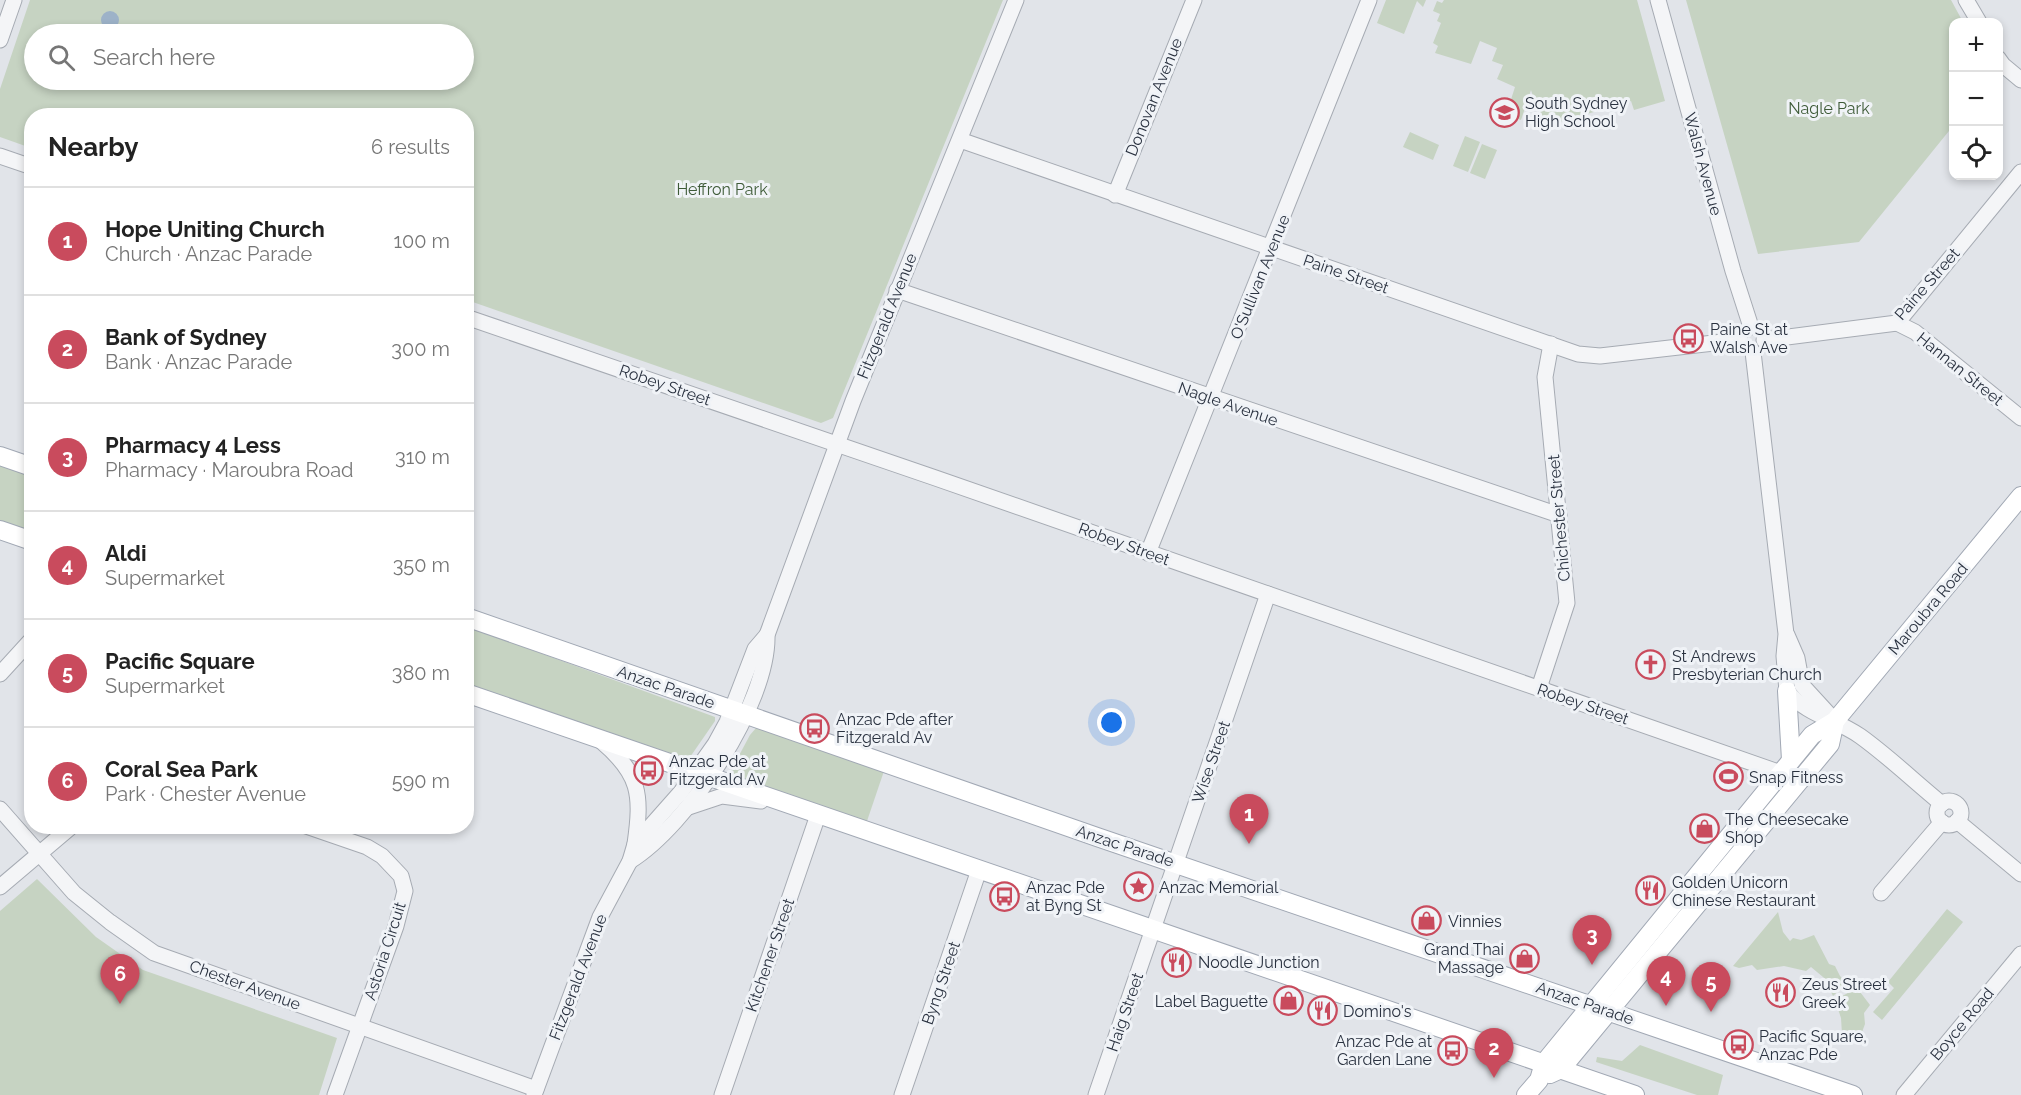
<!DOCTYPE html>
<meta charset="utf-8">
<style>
:root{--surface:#fff;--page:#f6f6f6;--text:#222;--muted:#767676;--line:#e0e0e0;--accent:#c94b5d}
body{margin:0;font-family:Raleway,sans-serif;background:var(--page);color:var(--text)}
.controls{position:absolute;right:18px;top:18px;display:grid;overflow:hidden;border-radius:12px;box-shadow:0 3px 9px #0003}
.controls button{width:54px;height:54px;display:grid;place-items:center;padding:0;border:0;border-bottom:2px solid var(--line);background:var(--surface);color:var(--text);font:30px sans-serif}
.you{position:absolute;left:1112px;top:723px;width:21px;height:21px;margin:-15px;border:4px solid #fff;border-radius:50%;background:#1a73e8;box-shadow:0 0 0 9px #1a73e833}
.badge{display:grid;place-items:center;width:39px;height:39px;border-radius:50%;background:var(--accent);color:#fff;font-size:20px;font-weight:700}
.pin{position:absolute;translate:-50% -50px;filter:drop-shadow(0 2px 3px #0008)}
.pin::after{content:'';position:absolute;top:32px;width:21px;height:18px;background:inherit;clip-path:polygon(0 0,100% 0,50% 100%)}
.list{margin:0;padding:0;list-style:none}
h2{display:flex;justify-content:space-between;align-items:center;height:78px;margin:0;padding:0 24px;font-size:26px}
h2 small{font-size:20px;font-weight:400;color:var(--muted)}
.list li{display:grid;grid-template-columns:39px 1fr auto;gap:18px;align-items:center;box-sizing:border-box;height:108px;padding:0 24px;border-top:2px solid var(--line)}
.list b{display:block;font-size:22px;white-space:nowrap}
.list p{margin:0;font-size:20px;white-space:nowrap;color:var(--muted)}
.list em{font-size:20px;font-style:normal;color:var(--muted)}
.icon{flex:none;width:33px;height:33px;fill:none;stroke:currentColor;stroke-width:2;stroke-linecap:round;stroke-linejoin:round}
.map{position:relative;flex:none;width:2021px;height:1095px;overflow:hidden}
.search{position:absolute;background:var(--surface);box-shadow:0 3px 9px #0003;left:24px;top:24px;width:450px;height:66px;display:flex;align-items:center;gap:15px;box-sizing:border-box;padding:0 21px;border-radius:33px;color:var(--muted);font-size:22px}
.panel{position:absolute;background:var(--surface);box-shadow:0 3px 9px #0003;left:24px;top:108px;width:450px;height:726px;border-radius:24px}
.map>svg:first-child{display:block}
.green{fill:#c6d3c2;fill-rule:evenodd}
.water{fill:#9db2c8}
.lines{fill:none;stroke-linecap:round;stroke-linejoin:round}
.minor-casing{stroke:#a6abb3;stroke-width:17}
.major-casing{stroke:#a1a8b4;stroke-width:20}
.minor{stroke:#f4f5f7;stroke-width:15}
.major{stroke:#fff;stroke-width:18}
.labels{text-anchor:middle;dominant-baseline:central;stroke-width:6;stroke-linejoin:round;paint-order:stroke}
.street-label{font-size:16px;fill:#2a3240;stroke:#f0f3f7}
.poi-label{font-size:16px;fill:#2a3240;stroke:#f0f3f7;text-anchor:start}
.park-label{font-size:16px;fill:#3e5b38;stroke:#f0f3f7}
</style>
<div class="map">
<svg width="2021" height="1095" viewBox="0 0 2021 1095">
<rect width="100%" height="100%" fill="#e1e4e9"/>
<g class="green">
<path d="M30,0H1003L833,418L821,423L467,300L466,116H32L31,148L0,137V89ZM34,34H464V80H34Z"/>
<path d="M1386,0H1426L1423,7L1417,1L1404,34L1377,23Z"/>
<path d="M1444,0H1637L1665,101L1634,110L1631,101L1543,127L1531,90L1521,120L1506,115L1515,87L1497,79L1503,65L1492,61L1497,48L1480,41L1471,64L1435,53L1438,46L1433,43L1441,23L1437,21L1440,14L1433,11L1437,1L1442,3Z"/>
<path d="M1686,0H1951L1963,22H1954L1953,126L1859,242L1758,254Z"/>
<path d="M1410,132L1439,145L1433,160L1403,147Z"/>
<path d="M1465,136L1480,142L1468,172L1453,166Z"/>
<path d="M1482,144L1497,150L1485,179L1470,173Z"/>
<path d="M0,463L31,474V536L0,526Z"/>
<path d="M466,626L715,717V721L688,760L679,759L467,686Z"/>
<path d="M756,728L884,771L866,824L728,776L750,735Z"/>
<path d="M37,879L96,937L143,970L337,1038L319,1095H0V911Z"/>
<path d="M1947,909L1963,922L1882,1020L1873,1012L1894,988L1888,982Z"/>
<path d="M1778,912L1783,932L1790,941L1793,938L1801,940L1814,935L1829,964L1835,966L1840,976L1847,983L1833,996L1831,992L1835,987L1811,967L1806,971L1784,966L1757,970L1752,965L1739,968L1733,966Z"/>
<path d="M1857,988L1870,1005L1864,1013L1865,1024L1859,1040L1842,1034L1841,1018L1835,1000Z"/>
<path d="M1640,1045L1723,1075L1718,1095H1697L1596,1062L1597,1057L1622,1061Z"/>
</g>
<circle class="water" cx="110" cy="20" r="9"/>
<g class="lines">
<defs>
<g id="minor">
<path d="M1658,0L1733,271L1751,327"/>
<path d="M1966,0L1979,22"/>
<path d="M0,40L14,0"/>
<path d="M1998,58L2003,65L2021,80"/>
<path d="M960,140L1578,354L1600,356L1740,340"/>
<path d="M0,156L32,167"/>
<path d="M1115,195L1194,0"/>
<path d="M897,290L1559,515"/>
<path d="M466,317C905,467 1344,618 1781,773"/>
<path d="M1897,323L1915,332L2021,418"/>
<path d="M1764,340L1897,323L2021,172"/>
<path d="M1753,352L1786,634L1784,656L1787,691C1808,716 1834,718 1860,736C1888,756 1915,782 1942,804"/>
<path d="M1148,553L1369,0"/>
<path d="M1787,635L1797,658L1802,685L1835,721"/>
<path d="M0,674L32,639"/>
<path d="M1539,688L1567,603L1545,377L1551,344"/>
<path d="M601,741C640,774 642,794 635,844"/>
<circle cx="1949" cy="813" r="12"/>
<path d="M689,807L722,796L761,801"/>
<path d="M0,809L74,893L110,922L154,953L536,1089"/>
<path d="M1957,821L2021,874"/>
<path d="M306,826L367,847L382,856L401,876L405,891L396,926L335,1095"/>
<path d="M630,861C687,826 769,704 767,635L853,401L1016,0"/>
<path d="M0,887L72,826"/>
<path d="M1881,893L1942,822"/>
<path d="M534,1095L600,917L630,861L635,844L681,792L715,744L727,722L755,649L767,635"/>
<path d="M722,1095L818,815"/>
<path d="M902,1095L979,870"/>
<path d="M1096,1095L1268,594"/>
<path d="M1904,1095L2021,954"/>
</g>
<g id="major">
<path d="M0,456L32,467"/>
<path d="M0,530L32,541"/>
<path d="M466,617L1097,837L1853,1095"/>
<path d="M1787,691L1791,760"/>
<path d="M466,693L1635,1095"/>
<path d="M1550,1074L1561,1069L1830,744L1835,721"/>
<path d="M1526,1095L1539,1080L1544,1063L1812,735L1835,721L2021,496"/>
</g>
</defs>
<use href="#minor" class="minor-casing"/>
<use href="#major" class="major-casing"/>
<use href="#minor" class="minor"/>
<use href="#major" class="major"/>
</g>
<defs>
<symbol id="school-ring" viewBox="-11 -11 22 22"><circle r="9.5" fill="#f0f3f7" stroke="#c94b5d" stroke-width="1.5"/><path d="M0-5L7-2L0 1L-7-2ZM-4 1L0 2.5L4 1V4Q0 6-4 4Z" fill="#c94b5d"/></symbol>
<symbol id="bus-ring" viewBox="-11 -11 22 22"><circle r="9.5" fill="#f0f3f7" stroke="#c94b5d" stroke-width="1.5"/><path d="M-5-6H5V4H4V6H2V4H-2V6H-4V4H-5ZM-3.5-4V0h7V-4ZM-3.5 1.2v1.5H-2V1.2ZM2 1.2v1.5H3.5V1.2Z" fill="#c94b5d"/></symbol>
<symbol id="church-ring" viewBox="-11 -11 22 22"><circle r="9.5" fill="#f0f3f7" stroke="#c94b5d" stroke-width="1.5"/><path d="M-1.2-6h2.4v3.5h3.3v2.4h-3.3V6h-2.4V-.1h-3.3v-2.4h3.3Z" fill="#c94b5d"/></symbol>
<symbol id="stadium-ring" viewBox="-11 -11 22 22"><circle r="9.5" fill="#f0f3f7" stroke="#c94b5d" stroke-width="1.5"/><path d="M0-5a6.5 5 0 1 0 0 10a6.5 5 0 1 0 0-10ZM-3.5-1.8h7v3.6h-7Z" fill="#c94b5d"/></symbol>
<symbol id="shop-ring" viewBox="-11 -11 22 22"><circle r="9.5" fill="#f0f3f7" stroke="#c94b5d" stroke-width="1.5"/><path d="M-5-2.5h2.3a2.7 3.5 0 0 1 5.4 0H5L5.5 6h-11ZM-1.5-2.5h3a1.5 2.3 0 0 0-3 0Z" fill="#c94b5d"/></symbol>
<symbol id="sight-ring" viewBox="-11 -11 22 22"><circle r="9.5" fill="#f0f3f7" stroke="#c94b5d" stroke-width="1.5"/><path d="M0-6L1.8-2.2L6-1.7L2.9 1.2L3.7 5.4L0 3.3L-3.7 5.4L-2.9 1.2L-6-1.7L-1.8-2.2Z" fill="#c94b5d"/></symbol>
<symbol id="restaurant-ring" viewBox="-11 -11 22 22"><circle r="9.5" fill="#f0f3f7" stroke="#c94b5d" stroke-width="1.5"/><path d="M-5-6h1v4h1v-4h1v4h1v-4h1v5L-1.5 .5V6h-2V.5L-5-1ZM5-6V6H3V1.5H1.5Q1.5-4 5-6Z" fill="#c94b5d"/></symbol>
</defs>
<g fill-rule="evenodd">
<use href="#school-ring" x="1488" y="96" width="33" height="33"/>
<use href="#bus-ring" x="1672" y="322" width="33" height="33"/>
<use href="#church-ring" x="1634" y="648" width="33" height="33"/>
<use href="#bus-ring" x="798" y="712" width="33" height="33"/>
<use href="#bus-ring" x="632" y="754" width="33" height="33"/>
<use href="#stadium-ring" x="1712" y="760" width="33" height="33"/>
<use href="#shop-ring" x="1688" y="812" width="33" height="33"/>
<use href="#sight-ring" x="1122" y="870" width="33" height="33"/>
<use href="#restaurant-ring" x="1634" y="874" width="33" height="33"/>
<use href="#bus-ring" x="988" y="880" width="33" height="33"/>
<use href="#shop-ring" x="1410" y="904" width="33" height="33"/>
<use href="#shop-ring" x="1508" y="942" width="33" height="33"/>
<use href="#restaurant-ring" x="1160" y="946" width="33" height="33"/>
<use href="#restaurant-ring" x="1764" y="976" width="33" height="33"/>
<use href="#shop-ring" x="1272" y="984" width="33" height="33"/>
<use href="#restaurant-ring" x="1306" y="994" width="33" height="33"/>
<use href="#bus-ring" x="1722" y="1028" width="33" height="33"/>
<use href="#bus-ring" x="1436" y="1034" width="33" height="33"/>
</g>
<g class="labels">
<g class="street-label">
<text transform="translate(1154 97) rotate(-68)">Donovan Avenue</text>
<text transform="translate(1703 164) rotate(75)">Walsh Avenue</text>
<text transform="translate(1346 274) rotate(19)">Paine Street</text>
<text transform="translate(1260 277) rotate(-68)">O'Sullivan Avenue</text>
<text transform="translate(1927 284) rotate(-49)">Paine Street</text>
<text transform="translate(887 316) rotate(-68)">Fitzgerald Avenue</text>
<text transform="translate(1960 369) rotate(39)">Hannan Street</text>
<text transform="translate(665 385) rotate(19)">Robey Street</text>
<text transform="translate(1228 404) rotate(19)">Nagle Avenue</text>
<text transform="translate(1559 518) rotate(-95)">Chichester Street</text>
<text transform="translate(1124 544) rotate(20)">Robey Street</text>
<text transform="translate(1928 609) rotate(-50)">Maroubra Road</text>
<text transform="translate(666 687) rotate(19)">Anzac Parade</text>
<text transform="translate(1583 704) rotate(19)">Robey Street</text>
<text transform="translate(1211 762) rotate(-71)">Wise Street</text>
<text transform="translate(1125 846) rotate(18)">Anzac Parade</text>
<text transform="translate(385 951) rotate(-72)">Astoria Circuit</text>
<text transform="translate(770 955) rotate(-71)">Kitchener Street</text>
<text transform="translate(578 977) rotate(-69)">Fitzgerald Avenue</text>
<text transform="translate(941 983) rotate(-71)">Byng Street</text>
<text transform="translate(245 985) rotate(20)">Chester Avenue</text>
<text transform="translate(1585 1003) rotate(19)">Anzac Parade</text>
<text transform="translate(1125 1012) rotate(-71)">Haig Street</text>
<text transform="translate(1962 1024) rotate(-50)">Boyce Road</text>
</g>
<g class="poi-label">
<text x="1525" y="103">South Sydney<tspan x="1525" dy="18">High School</tspan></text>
<text x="1710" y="329">Paine St at<tspan x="1710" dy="18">Walsh Ave</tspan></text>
<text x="1672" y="656">St Andrews<tspan x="1672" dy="18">Presbyterian Church</tspan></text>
<text x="836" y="719">Anzac Pde after<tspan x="836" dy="18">Fitzgerald Av</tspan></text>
<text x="669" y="761">Anzac Pde at<tspan x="669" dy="18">Fitzgerald Av</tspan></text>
<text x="1749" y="777">Snap Fitness</text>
<text x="1725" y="819">The Cheesecake<tspan x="1725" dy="18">Shop</tspan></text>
<text x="1672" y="882">Golden Unicorn<tspan x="1672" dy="18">Chinese Restaurant</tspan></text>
<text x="1026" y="887">Anzac Pde<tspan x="1026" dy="18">at Byng St</tspan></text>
<text x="1159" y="887">Anzac Memorial</text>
<text x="1448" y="921">Vinnies</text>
<text x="1504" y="949" text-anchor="end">Grand Thai<tspan x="1504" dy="18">Massage</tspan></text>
<text x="1198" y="962">Noodle Junction</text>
<text x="1802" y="984">Zeus Street<tspan x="1802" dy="18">Greek</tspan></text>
<text x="1268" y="1001" text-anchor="end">Label Baguette</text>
<text x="1343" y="1011">Domino's</text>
<text x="1759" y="1036">Pacific Square,<tspan x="1759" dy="18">Anzac Pde</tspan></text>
<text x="1432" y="1041" text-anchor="end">Anzac Pde at<tspan x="1432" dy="18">Garden Lane</tspan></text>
</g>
<g class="park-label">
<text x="1829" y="108">Nagle Park</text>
<text x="722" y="189">Heffron Park</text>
</g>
</g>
</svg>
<div class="controls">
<button>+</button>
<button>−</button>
<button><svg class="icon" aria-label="locate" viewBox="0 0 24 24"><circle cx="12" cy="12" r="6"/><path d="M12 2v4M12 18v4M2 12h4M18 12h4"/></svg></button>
</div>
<div class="you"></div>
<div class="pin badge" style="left:1249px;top:844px">1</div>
<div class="pin badge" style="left:1494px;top:1078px">2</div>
<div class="pin badge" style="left:1592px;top:965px">3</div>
<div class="pin badge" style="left:1666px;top:1006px">4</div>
<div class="pin badge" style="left:1711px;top:1012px">5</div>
<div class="pin badge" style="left:120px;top:1004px">6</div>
<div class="search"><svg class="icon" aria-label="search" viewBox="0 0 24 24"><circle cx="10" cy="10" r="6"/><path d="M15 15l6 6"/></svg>Search here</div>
<section class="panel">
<h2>Nearby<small>6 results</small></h2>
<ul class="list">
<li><span class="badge">1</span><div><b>Hope Uniting Church</b><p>Church · Anzac Parade</p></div><em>100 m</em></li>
<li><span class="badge">2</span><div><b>Bank of Sydney</b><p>Bank · Anzac Parade</p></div><em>300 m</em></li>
<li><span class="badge">3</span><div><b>Pharmacy 4 Less</b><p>Pharmacy · Maroubra Road</p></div><em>310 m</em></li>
<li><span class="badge">4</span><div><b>Aldi</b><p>Supermarket</p></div><em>350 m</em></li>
<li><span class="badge">5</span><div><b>Pacific Square</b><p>Supermarket</p></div><em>380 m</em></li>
<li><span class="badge">6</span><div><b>Coral Sea Park</b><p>Park · Chester Avenue</p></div><em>590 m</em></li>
</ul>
</section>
</div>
